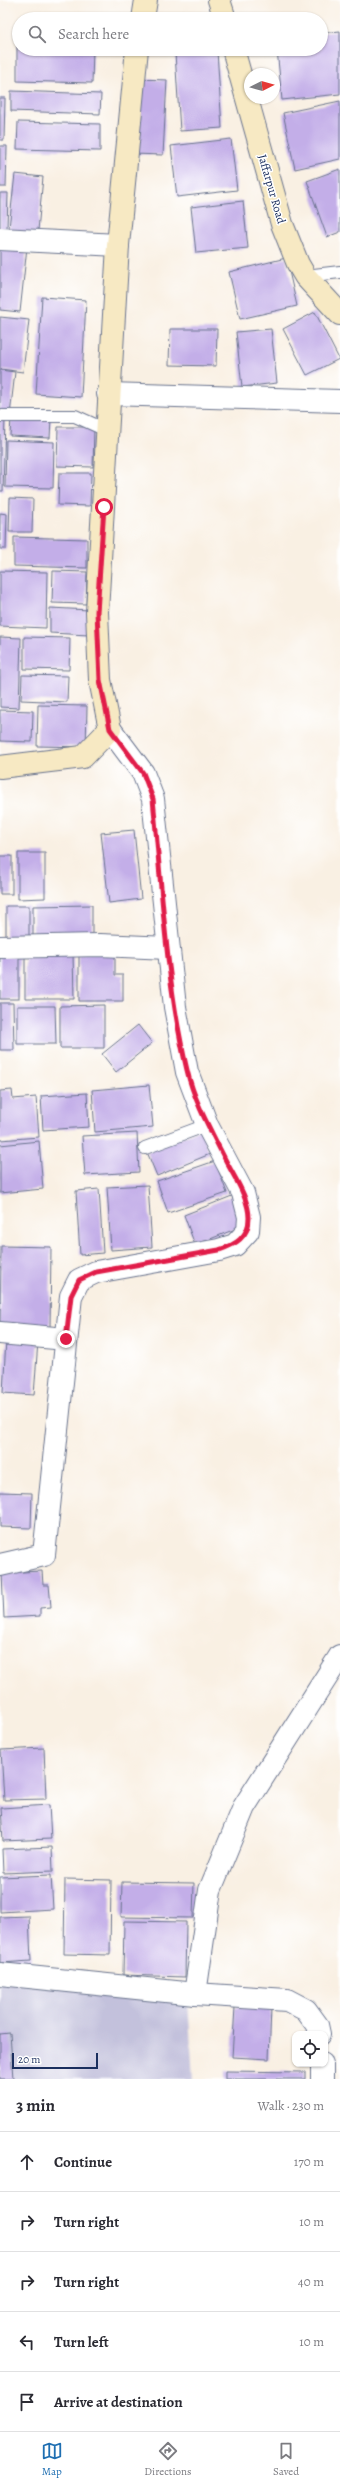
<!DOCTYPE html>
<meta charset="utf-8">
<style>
:root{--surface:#fff;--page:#f7f7f7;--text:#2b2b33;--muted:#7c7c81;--line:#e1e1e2;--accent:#1f6fb2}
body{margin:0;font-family:Alegreya,serif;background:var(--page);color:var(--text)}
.controls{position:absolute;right:12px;bottom:12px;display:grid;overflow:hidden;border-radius:8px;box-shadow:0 1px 3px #0004}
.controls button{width:36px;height:36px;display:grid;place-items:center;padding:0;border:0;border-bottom:1px solid var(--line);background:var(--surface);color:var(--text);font:20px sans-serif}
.compass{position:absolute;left:244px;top:68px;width:36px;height:36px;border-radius:50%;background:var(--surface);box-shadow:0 1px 3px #0004;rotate:84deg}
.scale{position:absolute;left:12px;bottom:10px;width:86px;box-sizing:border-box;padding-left:4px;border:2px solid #1b2f5e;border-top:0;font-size:11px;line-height:14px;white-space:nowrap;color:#1b2f5e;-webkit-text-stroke:3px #fff;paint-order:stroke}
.stop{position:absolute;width:12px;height:12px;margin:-9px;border:3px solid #e11d48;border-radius:50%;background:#fff}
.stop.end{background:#e11d48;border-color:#fff;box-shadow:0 1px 4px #0008}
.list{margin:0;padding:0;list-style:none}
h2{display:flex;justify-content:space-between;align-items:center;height:52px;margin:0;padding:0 16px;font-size:17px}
h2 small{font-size:13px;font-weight:400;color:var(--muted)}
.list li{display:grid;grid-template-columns:26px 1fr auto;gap:12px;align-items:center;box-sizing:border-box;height:60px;padding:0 16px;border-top:1px solid var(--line)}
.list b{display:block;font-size:15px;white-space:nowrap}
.list em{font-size:13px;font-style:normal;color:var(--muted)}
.icon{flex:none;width:22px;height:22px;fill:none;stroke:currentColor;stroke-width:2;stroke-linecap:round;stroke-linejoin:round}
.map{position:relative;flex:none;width:340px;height:2079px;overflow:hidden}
.search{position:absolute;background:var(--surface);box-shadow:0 1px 3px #0004;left:12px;right:12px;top:12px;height:44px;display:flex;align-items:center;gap:10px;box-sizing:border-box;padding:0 14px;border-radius:22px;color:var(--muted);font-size:15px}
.sheet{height:352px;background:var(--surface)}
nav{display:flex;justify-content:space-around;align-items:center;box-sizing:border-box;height:56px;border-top:1px solid var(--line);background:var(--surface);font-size:11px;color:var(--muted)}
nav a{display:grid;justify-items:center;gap:2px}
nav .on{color:var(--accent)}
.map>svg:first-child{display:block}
.industrial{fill:#c3c1dc}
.building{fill:#c3aee8}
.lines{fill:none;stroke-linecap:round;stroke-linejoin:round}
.lane-casing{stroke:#69738d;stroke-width:14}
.street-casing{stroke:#69738d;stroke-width:24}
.secondary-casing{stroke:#69738d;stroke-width:24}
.lane{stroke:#fff;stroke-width:12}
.street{stroke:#fff;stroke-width:22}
.secondary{stroke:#f7e9c3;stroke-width:22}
.route{stroke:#e11d48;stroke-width:5}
.labels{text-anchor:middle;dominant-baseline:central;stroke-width:3;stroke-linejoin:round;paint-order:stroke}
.street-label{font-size:12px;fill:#1b2f5e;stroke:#fff}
</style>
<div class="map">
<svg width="340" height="2079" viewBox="0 0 340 2079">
<rect width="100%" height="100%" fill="#fff"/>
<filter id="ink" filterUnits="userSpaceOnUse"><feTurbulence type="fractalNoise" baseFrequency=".025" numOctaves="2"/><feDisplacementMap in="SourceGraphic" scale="8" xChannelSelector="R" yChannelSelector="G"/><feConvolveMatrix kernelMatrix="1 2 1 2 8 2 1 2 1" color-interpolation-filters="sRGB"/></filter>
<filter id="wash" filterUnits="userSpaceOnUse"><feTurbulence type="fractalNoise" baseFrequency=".012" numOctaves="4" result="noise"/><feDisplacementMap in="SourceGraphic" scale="16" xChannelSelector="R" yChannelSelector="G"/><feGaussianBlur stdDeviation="0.9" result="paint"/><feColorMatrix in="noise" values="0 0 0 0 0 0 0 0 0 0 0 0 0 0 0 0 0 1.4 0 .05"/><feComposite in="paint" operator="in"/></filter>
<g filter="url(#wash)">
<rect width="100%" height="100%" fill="#f9f0e3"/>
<path class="industrial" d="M0,1982L188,2000L193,2079H0Z"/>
<g id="blocks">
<g class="building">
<path d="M340,31V94L282,100L277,49H321V33Z"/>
<path d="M17,44L19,49H93L92,83L17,81Z"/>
<path d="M217,51L222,128L180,131L175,53Z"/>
<path d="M137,79L167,80L163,155L133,154Z"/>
<path d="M11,91L101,94L100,114L11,111Z"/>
<path d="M0,98H5L4,140H0Z"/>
<path d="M340,101V159L295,169L283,113Z"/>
<path d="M18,122L100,124V151L17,149Z"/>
<path d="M231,139L237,190L177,197L171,146Z"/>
<path d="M0,146H7L6,187H0Z"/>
<path d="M340,169V232L327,237L307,181Z"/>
<path d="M15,174L43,177L37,241L8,237Z"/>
<path d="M0,193H8L7,229H0Z"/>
<path d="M243,201L248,248L196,253L191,207Z"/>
<path d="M0,244L27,247L20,312L0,310Z"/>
<path d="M286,258L297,306L240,319L229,272Z"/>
<path d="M42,297L86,300L81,397L36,394Z"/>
<path d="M315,312L339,359L307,375L283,329Z"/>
<path d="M0,317L29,320L23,372L0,369Z"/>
<path d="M170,329H217L216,366L169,365Z"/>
<path d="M271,329L277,383L242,387L236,332Z"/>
<path d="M0,370L15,372L10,415L0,414Z"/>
<path d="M11,417L51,418L50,438L10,436Z"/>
<path d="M0,418H5L3,491H0Z"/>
<path d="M58,427H94L93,467L57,466Z"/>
<path d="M6,440L54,442L53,488L5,487Z"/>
<path d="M59,473H91L90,506L58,505Z"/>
<path d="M10,498L33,499L32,532H9Z"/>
<path d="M0,513L7,514L6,549H0Z"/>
<path d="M14,537L87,539V568L14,566Z"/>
<path d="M0,571L47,572L46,628L0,626Z"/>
<path d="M53,571L87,572L86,604L52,603Z"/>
<path d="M50,608L89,610V635L50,633Z"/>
<path d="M0,637L21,638L19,708L0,707Z"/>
<path d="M24,637L70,638L69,670L24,669Z"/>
<path d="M22,675L68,676L67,702L21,700Z"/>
<path d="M38,705L87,706L86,747L37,746Z"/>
<path d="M0,710L33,711L32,742L0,741Z"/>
<path d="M134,830L141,899L109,903L101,833Z"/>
<path d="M18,853H45V898L18,899Z"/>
<rect x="0" y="856" width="12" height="38"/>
<path d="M92,905V940H33V906Z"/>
<rect x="6" y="906" width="23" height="33"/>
<path d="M115,953V975H123V1001H79V954Z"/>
<path d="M25,954H73L74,999H25Z"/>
<rect x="0" y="956" width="19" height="43"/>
<path d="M0,1003H13L14,1050H0Z"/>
<path d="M104,1005V1048H60V1006Z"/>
<path d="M17,1006H55L56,1044H17Z"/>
<path d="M138,1025L152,1043L116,1072L102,1054Z"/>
<path d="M149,1085L153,1127L95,1132L92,1090Z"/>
<path d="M12,1090L13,1099L36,1097L39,1137L0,1140V1091Z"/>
<path d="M87,1093L89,1127L43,1130L41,1096Z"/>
<path d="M200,1129L210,1154L157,1176L147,1152Z"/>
<path d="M137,1133L139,1172L85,1175L82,1136Z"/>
<path d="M39,1141L43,1189L0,1193V1145Z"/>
<path d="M215,1161L227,1193L168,1213L157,1181Z"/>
<path d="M148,1185L152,1247L111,1250L107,1187Z"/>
<path d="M99,1189L103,1253L80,1255L76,1191Z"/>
<path d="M232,1196L243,1226L195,1245L184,1215Z"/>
<path d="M1,1246L51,1247L50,1329H0Z"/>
<path d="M6,1339L38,1341L34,1395L3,1393Z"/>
<path d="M0,1492L32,1493L31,1528L0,1527Z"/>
<path d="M42,1571L43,1585H49L51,1607L40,1608V1616L4,1618L2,1573Z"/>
<path d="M44,1748L46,1799L4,1800L1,1750Z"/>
<path d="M49,1805L51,1839L3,1841L1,1808Z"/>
<path d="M52,1847L53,1871L3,1873L2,1849Z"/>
<path d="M51,1875L53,1909L0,1912V1877Z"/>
<path d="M65,1879L111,1880L110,1955L64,1954Z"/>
<path d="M122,1882L194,1883L193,1918L121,1917Z"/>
<path d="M29,1916L31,1961L0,1963V1917Z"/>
<path d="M124,1921L186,1922L185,1977L123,1975Z"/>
<path d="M235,2007L271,2008L269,2059L232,2057Z"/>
<path d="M10,2033L13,2079H0V2034Z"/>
<path d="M225,2071L305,2072V2079H225Z"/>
</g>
</g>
</g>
<g filter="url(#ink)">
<use href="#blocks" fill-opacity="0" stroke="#69738d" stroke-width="1"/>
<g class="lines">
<defs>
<g id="lane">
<path d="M305,276L340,272"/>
<path d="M0,416H75L106,430"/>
<path d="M145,1148L207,1125"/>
</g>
<g id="street">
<path d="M0,239L118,245"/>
<path d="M108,394L340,401"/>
<path d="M0,947L100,945L168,948"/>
<path d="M0,1333L66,1339"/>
<path d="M0,1565L44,1555L71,1296L79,1280L96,1272L219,1250L235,1245L248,1231L249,1217L243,1193L207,1125L187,1072L175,1007L153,799L143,773L110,729"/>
<path d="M0,1974L195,1994L287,2000L306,2010L317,2025L319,2034"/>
<path d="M195,1994L210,1890L244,1807L340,1656"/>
<path d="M322,2064V2079"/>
</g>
<g id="secondary">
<path d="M219,0L225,19"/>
<path d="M143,19L146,0"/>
<path d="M233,49L282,224L298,264L305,276L340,314"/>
<path d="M0,767L83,757L110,729L100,680L97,612L118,245L137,49"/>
</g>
</defs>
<use href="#lane" class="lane-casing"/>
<use href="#street" class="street-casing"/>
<use href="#secondary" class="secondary-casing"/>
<use href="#lane" class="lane"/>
<use href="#street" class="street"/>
<use href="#secondary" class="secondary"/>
</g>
</g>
<g class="lines" filter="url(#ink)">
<path class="route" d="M66,1339L71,1296L79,1280L96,1272L219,1250C235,1245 249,1237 249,1218C249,1198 234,1177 225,1159C211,1131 194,1101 187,1070C166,982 162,889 153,799L143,773L110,729L100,680L97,612L104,507"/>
</g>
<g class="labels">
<g class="street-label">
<text transform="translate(272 189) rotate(74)">Jaffarpur Road</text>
</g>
</g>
</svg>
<div class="controls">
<button><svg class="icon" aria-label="locate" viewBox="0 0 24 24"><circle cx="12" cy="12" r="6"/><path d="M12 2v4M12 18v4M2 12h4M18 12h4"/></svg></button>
</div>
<svg class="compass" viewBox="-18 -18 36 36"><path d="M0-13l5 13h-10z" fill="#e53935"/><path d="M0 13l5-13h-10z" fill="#7c7c81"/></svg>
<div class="scale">20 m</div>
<div class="stop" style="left:104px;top:507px"></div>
<div class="stop end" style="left:66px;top:1339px"></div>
<div class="search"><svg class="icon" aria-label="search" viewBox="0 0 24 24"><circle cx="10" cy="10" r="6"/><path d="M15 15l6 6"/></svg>Search here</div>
</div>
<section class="sheet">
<h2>3 min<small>Walk · 230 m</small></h2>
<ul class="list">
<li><svg class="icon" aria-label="ahead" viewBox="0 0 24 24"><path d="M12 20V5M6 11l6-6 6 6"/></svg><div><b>Continue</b></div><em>170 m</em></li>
<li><svg class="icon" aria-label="right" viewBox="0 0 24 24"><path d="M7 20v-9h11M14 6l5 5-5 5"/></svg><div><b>Turn right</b></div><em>10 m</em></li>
<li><svg class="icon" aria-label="right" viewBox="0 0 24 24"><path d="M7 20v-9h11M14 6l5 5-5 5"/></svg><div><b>Turn right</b></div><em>40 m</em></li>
<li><svg class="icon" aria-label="left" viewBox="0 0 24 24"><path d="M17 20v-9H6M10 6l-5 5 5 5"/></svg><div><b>Turn left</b></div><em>10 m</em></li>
<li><svg class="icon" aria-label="arrive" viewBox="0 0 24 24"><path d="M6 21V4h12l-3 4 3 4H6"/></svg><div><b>Arrive at destination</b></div></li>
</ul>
</section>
<nav>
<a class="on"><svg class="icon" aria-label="map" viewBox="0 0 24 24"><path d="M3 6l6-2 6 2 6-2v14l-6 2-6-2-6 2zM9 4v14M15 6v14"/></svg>Map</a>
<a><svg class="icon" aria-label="directions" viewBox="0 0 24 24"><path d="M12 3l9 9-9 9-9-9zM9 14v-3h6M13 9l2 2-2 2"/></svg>Directions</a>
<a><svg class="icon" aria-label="saved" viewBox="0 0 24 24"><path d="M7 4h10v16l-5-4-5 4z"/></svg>Saved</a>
</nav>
